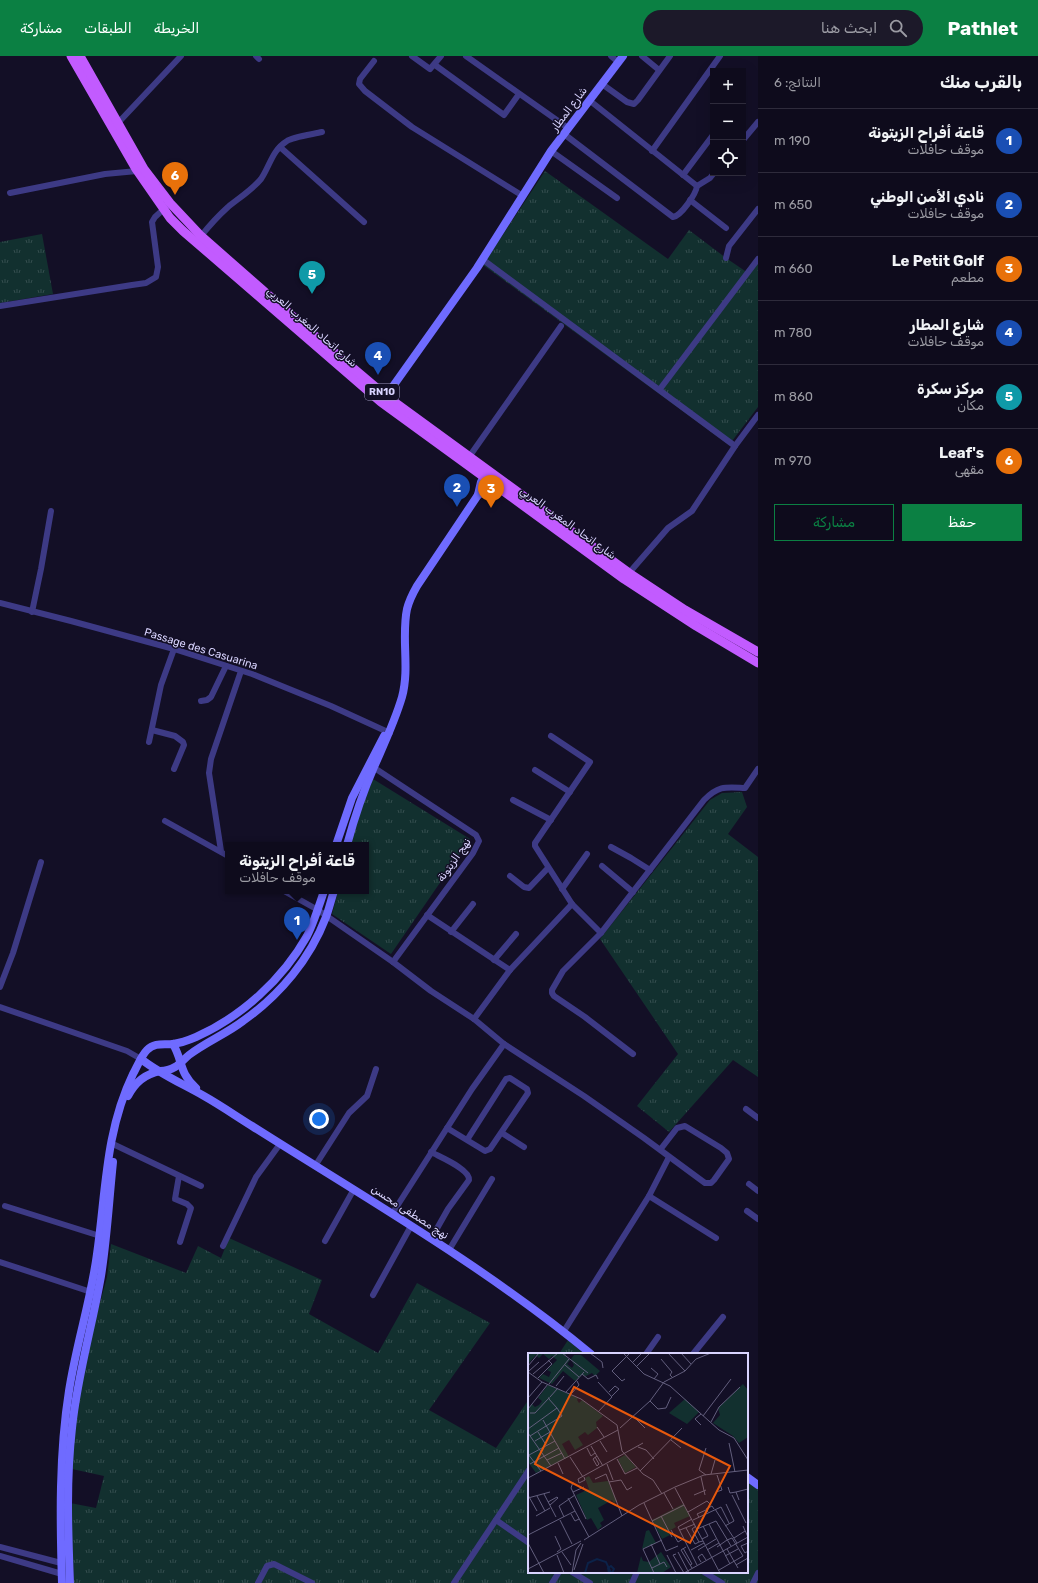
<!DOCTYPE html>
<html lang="ar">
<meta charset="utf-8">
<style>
:root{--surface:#0e0b1c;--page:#1c1929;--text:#f1f3f6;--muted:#9b9ba3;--line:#2e2b3b;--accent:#0b8043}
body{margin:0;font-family:Rubik,"Noto Naskh Arabic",sans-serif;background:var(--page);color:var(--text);direction:rtl}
.controls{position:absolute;right:12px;top:12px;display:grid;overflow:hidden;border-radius:0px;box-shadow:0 4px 16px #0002}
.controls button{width:36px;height:36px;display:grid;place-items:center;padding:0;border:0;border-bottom:1px solid var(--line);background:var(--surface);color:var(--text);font:20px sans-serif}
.you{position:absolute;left:319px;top:1063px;width:14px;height:14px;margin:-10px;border:3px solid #fff;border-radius:50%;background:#1a73e8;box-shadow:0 0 0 6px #1a73e833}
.badge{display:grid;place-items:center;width:26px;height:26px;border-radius:50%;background:var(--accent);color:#fff;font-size:13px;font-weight:700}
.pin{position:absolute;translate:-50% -33px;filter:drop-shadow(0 1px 2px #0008)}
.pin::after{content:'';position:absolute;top:21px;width:14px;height:12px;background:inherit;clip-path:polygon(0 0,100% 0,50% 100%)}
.popup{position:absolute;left:225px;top:786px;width:144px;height:52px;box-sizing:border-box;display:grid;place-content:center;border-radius:0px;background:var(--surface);filter:drop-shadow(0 1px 3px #0005);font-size:13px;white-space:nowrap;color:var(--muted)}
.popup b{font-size:15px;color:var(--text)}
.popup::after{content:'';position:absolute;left:50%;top:100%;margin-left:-8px;border:8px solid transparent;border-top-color:var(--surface)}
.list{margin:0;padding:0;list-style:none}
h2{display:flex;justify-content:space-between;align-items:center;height:52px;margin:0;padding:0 16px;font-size:17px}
h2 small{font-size:13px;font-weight:400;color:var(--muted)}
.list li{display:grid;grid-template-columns:26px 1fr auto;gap:12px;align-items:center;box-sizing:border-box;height:64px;padding:0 16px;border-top:1px solid var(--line)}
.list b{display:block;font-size:15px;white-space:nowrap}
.list p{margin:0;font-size:13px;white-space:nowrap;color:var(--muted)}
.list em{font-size:13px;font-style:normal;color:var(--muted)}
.actions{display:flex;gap:8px;padding:12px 16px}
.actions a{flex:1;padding:9px 0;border:1px solid var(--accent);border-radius:0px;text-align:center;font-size:14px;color:var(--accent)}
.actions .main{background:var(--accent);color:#fff}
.icon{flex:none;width:22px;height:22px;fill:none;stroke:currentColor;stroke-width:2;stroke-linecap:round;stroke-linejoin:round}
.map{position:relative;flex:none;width:758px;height:1527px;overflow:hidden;direction:ltr}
header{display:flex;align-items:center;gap:24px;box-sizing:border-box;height:56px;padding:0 20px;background:var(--accent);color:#fff}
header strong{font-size:19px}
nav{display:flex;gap:22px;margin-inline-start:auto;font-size:14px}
.search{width:280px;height:36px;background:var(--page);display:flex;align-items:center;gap:10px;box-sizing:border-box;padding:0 14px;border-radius:22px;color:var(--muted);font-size:15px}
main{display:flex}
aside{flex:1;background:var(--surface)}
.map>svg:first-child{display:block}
.grass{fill:url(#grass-tufts)}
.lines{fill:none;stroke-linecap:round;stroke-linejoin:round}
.street{stroke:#3d3a85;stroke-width:6}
.secondary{stroke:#6f6bff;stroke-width:8}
.primary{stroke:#c25bff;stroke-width:9}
.labels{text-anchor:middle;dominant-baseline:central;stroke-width:3;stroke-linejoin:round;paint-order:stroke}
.shield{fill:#130f26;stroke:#9e99be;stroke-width:1}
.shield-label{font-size:10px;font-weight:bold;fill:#d9d4ff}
.street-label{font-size:11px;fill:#d9d4ff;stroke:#130f26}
.inset-river{fill:none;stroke:#0c2248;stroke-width:2}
.inset-road{fill:none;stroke:#625e7d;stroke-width:1}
.view{fill:#e8590c;fill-opacity:0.15;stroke:#e8590c;stroke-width:2}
.inset-edge{fill:none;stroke:#d9d4ff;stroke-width:2}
</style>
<header>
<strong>Pathlet</strong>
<div class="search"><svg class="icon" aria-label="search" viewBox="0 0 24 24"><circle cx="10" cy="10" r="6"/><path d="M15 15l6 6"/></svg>ابحث هنا</div>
<nav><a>الخريطة</a><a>الطبقات</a><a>مشاركة</a></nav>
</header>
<main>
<aside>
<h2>بالقرب منك<small>النتائج: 6</small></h2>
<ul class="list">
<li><span class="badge" style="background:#1a4fb4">1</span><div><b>قاعة أفراح الزيتونة</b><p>موقف حافلات</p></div><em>190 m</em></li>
<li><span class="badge" style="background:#1a4fb4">2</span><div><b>نادي الأمن الوطني</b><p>موقف حافلات</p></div><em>650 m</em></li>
<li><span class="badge" style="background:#e8710a">3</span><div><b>Le Petit Golf</b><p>مطعم</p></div><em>660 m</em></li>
<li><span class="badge" style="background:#1a4fb4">4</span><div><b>شارع المطار</b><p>موقف حافلات</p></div><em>780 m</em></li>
<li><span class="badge" style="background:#0f9aa8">5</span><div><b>مركز سكرة</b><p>مكان</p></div><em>860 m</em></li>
<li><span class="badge" style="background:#e8710a">6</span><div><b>Leaf's</b><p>مقهى</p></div><em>970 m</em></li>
</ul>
<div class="actions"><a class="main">حفظ</a><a>مشاركة</a></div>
</aside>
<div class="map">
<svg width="758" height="1527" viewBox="0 0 758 1527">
<defs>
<pattern id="grass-tufts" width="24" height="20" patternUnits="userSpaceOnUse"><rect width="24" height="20" fill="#12302f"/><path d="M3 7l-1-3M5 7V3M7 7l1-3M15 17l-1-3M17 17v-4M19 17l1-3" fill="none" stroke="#344d4e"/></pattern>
</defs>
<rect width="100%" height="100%" fill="#130f26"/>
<g class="grass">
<path d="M545,115L668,203L689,174L726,202L748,217L758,205V351L729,389L483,209Z"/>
<path d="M42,178L53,238L0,247V186Z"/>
<path d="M373,723L470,783L391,898L332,858L338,835H366V789H350L354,772Z"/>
<path d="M742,736L747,751L728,778L758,801V1021L733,1004L669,1076L637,1050L678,998L600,883L710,744L722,737Z"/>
<path d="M229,1182L322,1224L309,1258L378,1297L417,1227L490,1267L429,1354L496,1392L529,1343V1516H747V1425L758,1433V1527H74L70,1447L96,1452L104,1420L72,1413L76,1345L88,1291L107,1221L111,1188L186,1217L198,1190L221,1202Z"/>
<path d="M568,1284L584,1298H559Z"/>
</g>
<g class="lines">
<g class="street">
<path d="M256,0L259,3"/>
<path d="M412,0L430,13L441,0"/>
<path d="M466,0L568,72"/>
<path d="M611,0L618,6"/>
<path d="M642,0L659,14"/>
<path d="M374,5L360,23L359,28L365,35L412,71L523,140"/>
<path d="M435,9L504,59L519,38"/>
<path d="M602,28L627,46L634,48L638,44L670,0"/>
<path d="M589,44L697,130"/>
<path d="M118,67L181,0"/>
<path d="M564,78L673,161C681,160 696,138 697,130"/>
<path d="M743,84L758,66"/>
<path d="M280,91L364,166"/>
<path d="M551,95L617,142"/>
<path d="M652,95L720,0"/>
<path d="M683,119L713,79"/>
<path d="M697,130L710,122L714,117"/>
<path d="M10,137L105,118L137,115"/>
<path d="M690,144L726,172"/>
<path d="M201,180C209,170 218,160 228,151C239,142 252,134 261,123C270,110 272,94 287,85C292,81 314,78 322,76"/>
<path d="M726,202L729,190L758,153"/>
<path d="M482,203L735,390"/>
<path d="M0,250L132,229L146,227L156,221L158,211L152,166L155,161L166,151"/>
<path d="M660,333L758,203"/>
<path d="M469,401L561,270"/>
<path d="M629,517L668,472L692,455L735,390L758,359"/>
<path d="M0,547L71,565L174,593L252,618L331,650L390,677"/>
<path d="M32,556L41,513L51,455"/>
<path d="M201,645L207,644L211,641L226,610"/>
<path d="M152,674L175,680L183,686L184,689L174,713"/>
<path d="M551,680L590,706L535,787V790L572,848L601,877"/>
<path d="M149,686L161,629L174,593"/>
<path d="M370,709L476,779L479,785L473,797L393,906"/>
<path d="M535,714L570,736"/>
<path d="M513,744L551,764"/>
<path d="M165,765L228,800"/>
<path d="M611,791L631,802L650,814"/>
<path d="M221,795L209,717L211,703L241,615"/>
<path d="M602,810L633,836"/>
<path d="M510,820L524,831L529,832L548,812"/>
<path d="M562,833L587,798"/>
<path d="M284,835L318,854L393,906L431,935L474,963L504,988L584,1040L644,1082L705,1127H711L714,1124L729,1103L727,1097L721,1092L685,1070L677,1072L660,1094"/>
<path d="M427,859L510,914"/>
<path d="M451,876L473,848"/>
<path d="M494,904L516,878"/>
<path d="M0,931L13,897L41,806"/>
<path d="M0,951L127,995L141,1003"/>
<path d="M474,963L510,914L572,848"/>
<path d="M633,998L585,961L554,940L552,937V934L563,915L601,877L704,744C719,729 726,731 745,732L758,713"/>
<path d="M746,1053L758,1062"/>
<path d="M447,1072L485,1095L490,1093L528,1037L527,1033L510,1022L506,1023L467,1084"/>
<path d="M502,1077L524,1091"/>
<path d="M115,1089L201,1130"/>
<path d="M315,1110L349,1057L367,1040L376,1013"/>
<path d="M179,1120L175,1143L187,1148L191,1152L180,1186"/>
<path d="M749,1128L758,1135"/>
<path d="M649,1140L716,1182"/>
<path d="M5,1150L100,1180"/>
<path d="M747,1155L758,1163"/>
<path d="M392,1158L472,1033L504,988"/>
<path d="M431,1183L448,1153L469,1124C470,1113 440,1101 431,1096"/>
<path d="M325,1185L354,1133"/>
<path d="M223,1190L256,1121L280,1088"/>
<path d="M449,1194L492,1123"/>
<path d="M0,1206L94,1237"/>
<path d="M373,1239L411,1170"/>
<path d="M564,1275L649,1140L669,1101"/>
<path d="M646,1298L658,1281"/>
<path d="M693,1298L723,1261"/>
<path d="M496,1464L529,1487"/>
<path d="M0,1491L61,1507"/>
<path d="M0,1500L62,1518"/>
<path d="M572,1516L590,1527"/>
<path d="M704,1516L722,1527"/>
<path d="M258,1527L267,1510L274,1508L312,1527"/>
<path d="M454,1527L529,1414"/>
<path d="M552,1527L559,1516"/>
<path d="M632,1527L637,1516"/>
<path d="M753,1527L758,1517"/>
</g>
<g class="secondary">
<path d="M386,340L477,212L551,95L623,0"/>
<path d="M478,439L494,429L498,424"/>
<path d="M336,789L352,742L384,680"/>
<path d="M347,789C354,763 363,736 374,711C384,688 395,665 402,641C410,612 401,581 407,553C409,545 413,537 417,530L478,439L481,426L486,416"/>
<path d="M173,988C183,1005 179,1017 196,1032"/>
<path d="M141,1003C160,1018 183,1028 204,1040C220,1049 236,1060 252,1070C367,1143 486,1211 591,1298"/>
<path d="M128,1040C135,1026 145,1018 160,1015C166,1015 170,1014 175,1011C180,1008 184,1003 189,999C206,986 226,978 243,965C280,939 310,903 326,861C329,853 331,844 334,835"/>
<path d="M747,1421L758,1429"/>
<path d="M62,1527C60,1463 59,1398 69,1335C76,1289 91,1244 97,1198C106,1136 105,1076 133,1018C137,1011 141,1000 147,994C155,986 164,989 173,988C181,987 189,984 196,981C241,961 283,923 307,880C314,866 319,850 324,835"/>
<path d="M70,1527C68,1475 66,1424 72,1372C77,1321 92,1271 101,1220C107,1183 109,1144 113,1106"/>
</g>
<g class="primary">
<path d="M71,0L136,113L170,162L183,175L381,346L624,523L696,570L758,607"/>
<path d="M80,0L144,113L170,147L201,180L315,280L386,340L629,517L685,554L758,596"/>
</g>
</g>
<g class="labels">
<rect class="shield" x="365" y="328" width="34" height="16" rx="3"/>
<g class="shield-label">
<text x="382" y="336">RN10</text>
</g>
<g class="street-label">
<text transform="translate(569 53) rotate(-53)">شارع المطار</text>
<text transform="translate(312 271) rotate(41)">شارع اتحاد المغرب العربي</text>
<text transform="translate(568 467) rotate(36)">شارع اتحاد المغرب العربي</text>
<text transform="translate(201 593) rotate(17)">Passage des Casuarina</text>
<text transform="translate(454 804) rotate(-55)">نهج الزيتونة</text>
<text transform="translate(410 1156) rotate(33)">نهج مصطفى محسن</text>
</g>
</g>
<g transform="translate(528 1297)">
<rect width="220" height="220" fill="#130f26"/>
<path d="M0,0H39L37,3L42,7L39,11L44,15L46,12L43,6L46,2H53L72,18L67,23L64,20L58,23L54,22L47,28L35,18L24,31L11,25L15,21L21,24L23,19L19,17L29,7L24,3L21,6L15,1L11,5L8,2L0,11ZM215,31L220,37V84L211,90L205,83L185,70L192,62L190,55ZM20,32L50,45L49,47L51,50L54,47L75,63L68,69L69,75L60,82L57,79L50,84L55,92L47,97L41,87L34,91L41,104L8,120L0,109V56L4,51L7,54L11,52L14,48L10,45ZM157,46L171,59L159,71L141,60ZM97,102L108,114L97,120L90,106ZM61,123L65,130L80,128L89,148L86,150L84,147L70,155L76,167L72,170L74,173L70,177L63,165L59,167L48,142L61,136L57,125ZM155,151L162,163L146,170L148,174L141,178L142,182L134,186L124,167ZM121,177L128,190L114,196L118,178ZM133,199L143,214L134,220H109L113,203L115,208L121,209Z" fill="#12302f"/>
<path class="inset-river" d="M57,220L60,210L69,206L78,209L83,220M81,220L80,215L83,213L86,216L84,220"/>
<path class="inset-road" d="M34,0L60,20M62,0L74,9L75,15M95,0L116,21L142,33L191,77L206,85L220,107M140,0L157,18M153,0L163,11M133,6L144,19L142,22L144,24M105,9L114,0M37,12L51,24M0,13L11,0M109,13L122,0M123,15L130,21L126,26M1,18L11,9M0,19L14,29L53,46L89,72L94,98L115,121L125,127L134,141M5,21L30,0M54,21L60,26L68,22L70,26M10,25L24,11L20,7M97,26L94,28L84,18L102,0M70,29L84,44L70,59M21,31L41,6M28,33L36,23M38,39L56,19M81,39L87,33L91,36L84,43M44,40L51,32L49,28M22,44L30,35M0,45L14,29M122,48L130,56L138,55L143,44M0,56L20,31M2,60H7L20,46M105,63L117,75M175,63L203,26M15,67L37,106M183,69L191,54L212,34M173,72L167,66L173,61M69,74L76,84M92,75L122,48L136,29L157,18L168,6L183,0M0,76L29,55L20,45H22M10,79L18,92M0,80L23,113M2,83L34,63L29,55M143,87L153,95M7,88L22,79M72,88L79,99M201,90L207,119M63,93L75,113M110,94L118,97L126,106M59,95L63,103L67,100M0,101L13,118M1,102L27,88M42,104L55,124M67,104L71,111L69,113L65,106L69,103M89,106L97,121L109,115M19,107L34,100M30,110L35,121M2,111L31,95M79,111L85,127M112,118L154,75M183,121L187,107M178,122L171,117L178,95M56,124L57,127L51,130L50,126L115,90M173,124L177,142M0,125L90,77M67,126L78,121L94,163M45,129L43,135L58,166M81,129L93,127L99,137L104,134M200,134L202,140L208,139M147,135L192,220M45,139L56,134M188,139L194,137L189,122M136,140L145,156M16,141L28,164M0,142L9,158M166,142L178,137M204,142L218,170M9,143L17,158M0,145L22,139M40,145L61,184M211,147L208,139L220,136M20,149L29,144L30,145L22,152M116,150L138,198L150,193M187,156L209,190M160,159L179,148L182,151M180,159L178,156L184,153L186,156M43,161L47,168L51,166M8,163L22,155M133,163L144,184M36,164L31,153L47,142M171,164L169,161L178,157M164,166L150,174L169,212M32,167L44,191M165,167L193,154L201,170M124,168L156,152M181,171L202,211M168,173L164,176L171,189L175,188M197,173L206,168L198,151M215,173L220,184M158,175L167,191L171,189M169,176L188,168L203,193M143,177L150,189L155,186M152,177L167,171M0,182L47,158M27,183L33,196L29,199M206,185L217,178M174,186L180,183L175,173M56,187L111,152L147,134L176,122L220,117M0,190L16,220M220,190L213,193L217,200L220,198M123,191L132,211M158,194L153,197L164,215M189,194L199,187M155,195L164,211L162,212M199,196L210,215M163,197L176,190M170,197L188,186M179,197L191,190M34,199L43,212M150,199L161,220M148,201L145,202L156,220M29,202L36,220M139,202L148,220M197,203L210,196M173,209L170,204L174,201L178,207M208,212L220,205M124,215L136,209L139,214M0,216L53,188M46,217L55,191M191,217L215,203L204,185L199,187M44,220L48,197L53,190M126,220L115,196L134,187M156,220L220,184"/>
<path class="view" d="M46,34L202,113L162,190L7,111Z"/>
<rect width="220" height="220" class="inset-edge"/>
</g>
</svg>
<div class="controls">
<button>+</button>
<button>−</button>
<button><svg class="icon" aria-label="locate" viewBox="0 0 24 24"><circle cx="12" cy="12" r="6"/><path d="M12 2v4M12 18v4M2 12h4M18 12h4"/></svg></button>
</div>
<div class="you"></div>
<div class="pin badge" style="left:297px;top:884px;background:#1a4fb4">1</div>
<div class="popup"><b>قاعة أفراح الزيتونة</b>موقف حافلات</div>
<div class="pin badge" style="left:457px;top:451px;background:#1a4fb4">2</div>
<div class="pin badge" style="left:491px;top:452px;background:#e8710a">3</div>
<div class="pin badge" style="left:378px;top:319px;background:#1a4fb4">4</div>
<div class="pin badge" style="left:312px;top:238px;background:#0f9aa8">5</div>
<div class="pin badge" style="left:175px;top:139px;background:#e8710a">6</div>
</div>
</main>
